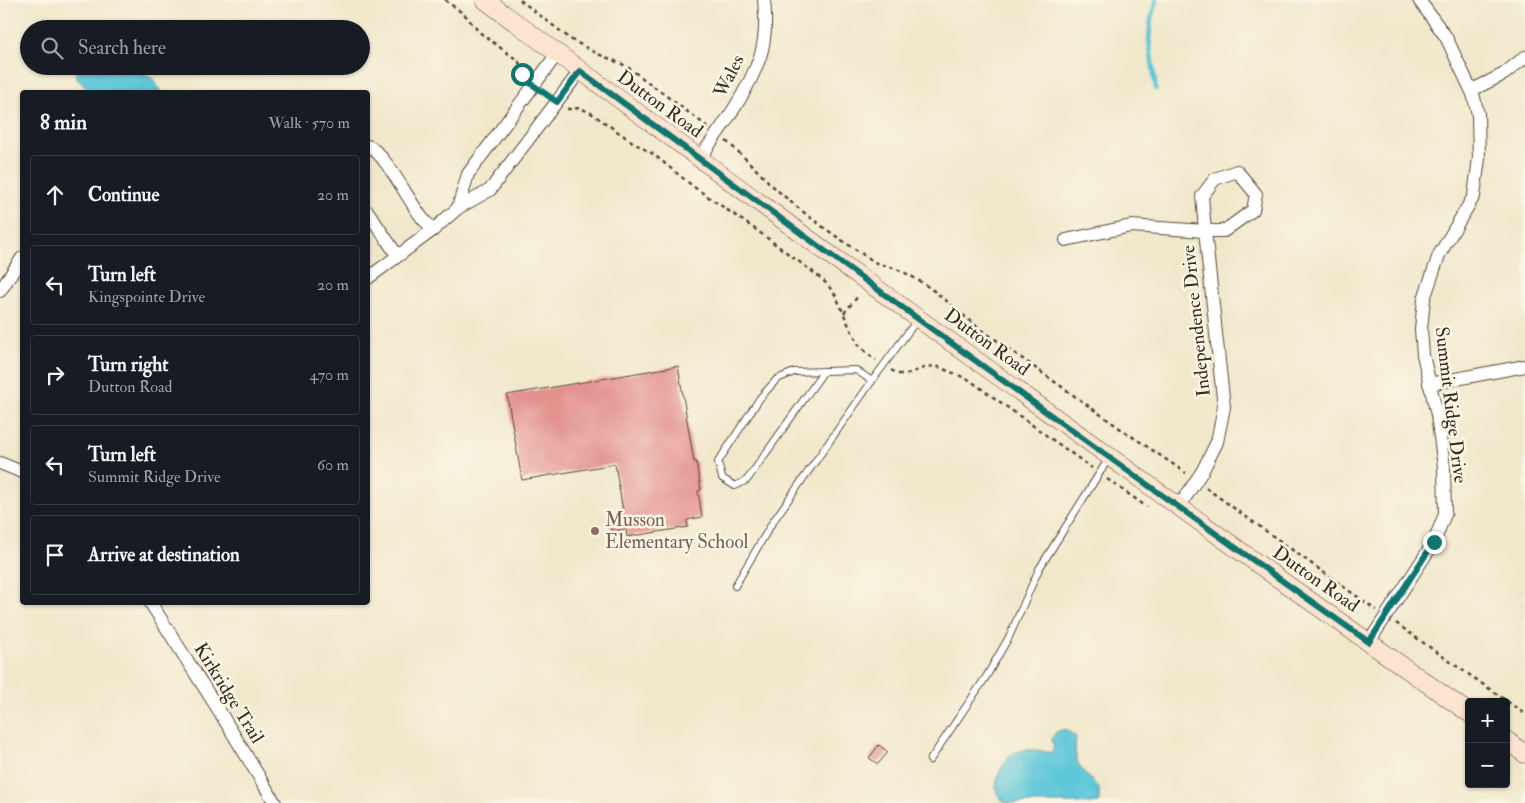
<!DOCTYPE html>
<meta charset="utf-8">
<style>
:root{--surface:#171b24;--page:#20242c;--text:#f1f3f6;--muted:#9ea1a6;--line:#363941}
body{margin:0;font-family:"IM FELL Double Pica",serif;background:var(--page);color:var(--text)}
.controls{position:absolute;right:15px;bottom:15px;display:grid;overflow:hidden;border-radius:5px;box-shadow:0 1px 4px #0004}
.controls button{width:45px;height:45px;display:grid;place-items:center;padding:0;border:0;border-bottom:1px solid var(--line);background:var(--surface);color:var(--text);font:25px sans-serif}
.stop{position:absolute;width:15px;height:15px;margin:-11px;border:4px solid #0f766e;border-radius:50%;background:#fff}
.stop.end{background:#0f766e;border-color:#fff;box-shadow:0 1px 5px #0008}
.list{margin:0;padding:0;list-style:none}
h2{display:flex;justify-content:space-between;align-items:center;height:65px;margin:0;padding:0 20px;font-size:21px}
h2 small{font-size:16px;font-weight:400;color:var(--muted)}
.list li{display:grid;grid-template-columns:32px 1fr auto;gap:15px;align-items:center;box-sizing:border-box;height:80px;margin:0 10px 10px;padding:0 10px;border:1px solid var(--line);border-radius:5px}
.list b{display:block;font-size:19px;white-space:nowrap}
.list p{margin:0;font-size:16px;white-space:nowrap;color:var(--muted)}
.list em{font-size:16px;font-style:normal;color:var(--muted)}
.icon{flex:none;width:28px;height:28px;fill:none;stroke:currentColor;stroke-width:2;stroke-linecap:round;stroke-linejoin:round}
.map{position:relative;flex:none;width:1525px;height:803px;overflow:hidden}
.search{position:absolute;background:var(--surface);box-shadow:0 1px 4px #0004;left:20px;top:20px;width:350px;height:55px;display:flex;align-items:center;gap:12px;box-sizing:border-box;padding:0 18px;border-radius:28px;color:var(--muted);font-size:19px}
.panel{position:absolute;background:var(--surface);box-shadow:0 1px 4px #0004;left:20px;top:90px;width:350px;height:515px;border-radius:5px}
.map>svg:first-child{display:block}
.water{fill:#5dc7d9;stroke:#4c787c}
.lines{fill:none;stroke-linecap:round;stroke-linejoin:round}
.stream{stroke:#5dc7d9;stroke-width:4.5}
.building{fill:#e2918d}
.lane-casing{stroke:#564638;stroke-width:8}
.street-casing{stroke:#564638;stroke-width:14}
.secondary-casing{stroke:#564638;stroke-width:19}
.path{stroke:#564638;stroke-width:2.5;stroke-dasharray:4 4;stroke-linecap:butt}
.lane{stroke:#fff;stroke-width:6}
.street{stroke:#fff;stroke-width:12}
.secondary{stroke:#fde4d1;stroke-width:18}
.route{stroke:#0f766e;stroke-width:6}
.education-dot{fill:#8d6e63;stroke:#fcf5e5;stroke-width:2}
.labels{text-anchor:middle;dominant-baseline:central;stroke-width:5;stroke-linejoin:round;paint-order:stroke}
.street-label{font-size:19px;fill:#3b2a1e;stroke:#fcf5e5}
.education-label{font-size:19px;fill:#785e54;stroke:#fcf5e5;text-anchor:start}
</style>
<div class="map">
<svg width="1525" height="803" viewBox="0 0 1525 803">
<rect width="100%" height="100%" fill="#fcf5e5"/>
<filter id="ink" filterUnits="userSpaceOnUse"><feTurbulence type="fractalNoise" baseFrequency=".02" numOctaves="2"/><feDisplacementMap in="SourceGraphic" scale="10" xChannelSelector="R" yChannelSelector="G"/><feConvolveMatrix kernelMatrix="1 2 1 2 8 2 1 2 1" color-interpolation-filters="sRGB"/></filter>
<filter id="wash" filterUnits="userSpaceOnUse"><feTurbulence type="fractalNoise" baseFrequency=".0096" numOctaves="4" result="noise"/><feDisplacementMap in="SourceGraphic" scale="20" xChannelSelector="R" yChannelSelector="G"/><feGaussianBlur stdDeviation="1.12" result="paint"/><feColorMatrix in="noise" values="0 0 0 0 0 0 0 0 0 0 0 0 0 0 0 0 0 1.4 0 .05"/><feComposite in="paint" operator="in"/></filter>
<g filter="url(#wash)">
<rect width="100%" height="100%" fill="#f1e8cc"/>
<g class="water">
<path d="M75,66H135L153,79L162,92H92L77,79Z"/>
<path d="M1065,729L1076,737C1072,764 1082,770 1099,788V803H1005C1003,800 998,796 997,793C993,783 1003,760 1012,754C1023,747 1039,750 1051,753L1054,747L1052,739L1056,732Z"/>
</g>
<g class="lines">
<path class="stream" d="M1156,89L1149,40L1151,19L1156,0"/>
</g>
<g id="blocks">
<g class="building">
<path d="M678,366L694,462L696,461L701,490L698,491L702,517L687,520L688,527L627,537L626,529L611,531L609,520L624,517L615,464L522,480L507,395Z"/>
<path d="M879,745L888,752L878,764L869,758Z"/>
</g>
</g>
</g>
<g filter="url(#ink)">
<use href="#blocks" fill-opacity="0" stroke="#564638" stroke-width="1"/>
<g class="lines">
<defs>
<g id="lane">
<path d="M824,371L747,480L735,486L722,478L718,462L760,398L777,379L794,372L856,370L872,381L917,320"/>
<path d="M735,586L772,523L872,381"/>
<path d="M930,760L986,677L1009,637L1039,569L1109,458"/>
</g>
<g id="street">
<path d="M1472,90L1504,74L1525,57"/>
<path d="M368,146C384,152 408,199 420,215C423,220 429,225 433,230"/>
<path d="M699,159C722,127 747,94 760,57C766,39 766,19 764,0"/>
<path d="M1237,171L1256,194L1253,210L1224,231H1205L1202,196L1215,179Z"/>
<path d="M458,208L468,174L557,54"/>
<path d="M368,212L397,255"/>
<path d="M1066,240L1131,226L1205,231L1224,407L1217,442L1203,470L1179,507"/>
<path d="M368,278L433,230L458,208L490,190L580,71"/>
<path d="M0,291L22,258"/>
<path d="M1429,384L1525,366"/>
<path d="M0,463L22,472"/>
<path d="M150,602L218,709L275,803"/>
<path d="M1369,642L1434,542L1445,514L1444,467L1437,415L1423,355L1421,329L1424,299L1439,255L1474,196L1479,158L1478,114L1473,94L1446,37L1419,0"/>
</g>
<g id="secondary">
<path d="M485,0L829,254L1272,574L1469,713"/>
<path d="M1506,740L1525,754"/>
</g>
</defs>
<use href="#lane" class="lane-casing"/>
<use href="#street" class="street-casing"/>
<use href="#secondary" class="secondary-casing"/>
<g class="path">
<path d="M445,0L465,15L479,32L513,57L519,62L524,78"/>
<path d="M520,0L572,40L598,54L622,64L629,68L708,127"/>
<path d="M567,109L580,108L591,113L634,143L653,154L694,187L755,229L817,275L827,284L836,296L849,326L859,345L868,354L876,360"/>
<path d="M726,141C744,156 759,173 776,189C807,217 843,242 878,264C912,269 946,300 971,322L1118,427L1186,473"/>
<path d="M844,313L859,295"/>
<path d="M891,370L898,374H907L927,367L936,366L968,379L1092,468"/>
<path d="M1107,479L1147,507"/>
<path d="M1206,488L1376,610"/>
<path d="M1396,623C1438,654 1482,683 1525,714"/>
</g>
<use href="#lane" class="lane"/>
<use href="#street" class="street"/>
<use href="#secondary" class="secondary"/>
</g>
</g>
<g class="lines" filter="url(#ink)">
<path class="route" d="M522,74L526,80L557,102L580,71C842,264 1104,456 1369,642L1434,542"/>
</g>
<circle class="education-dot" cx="595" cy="531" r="5"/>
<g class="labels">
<g class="street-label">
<text transform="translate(729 76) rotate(-63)">Wales</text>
<text transform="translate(660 104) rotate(36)">Dutton Road</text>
<text transform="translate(1196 321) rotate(-96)">Independence Drive</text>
<text transform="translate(987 342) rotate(36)">Dutton Road</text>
<text transform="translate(1451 405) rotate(83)">Summit Ridge Drive</text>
<text transform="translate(1316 579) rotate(35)">Dutton Road</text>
<text transform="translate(229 693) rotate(58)">Kirkridge Trail</text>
</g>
<g class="education-label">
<text x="605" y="520">Musson<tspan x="605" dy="22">Elementary School</tspan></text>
</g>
</g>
</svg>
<div class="controls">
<button>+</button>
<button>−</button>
</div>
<div class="stop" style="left:522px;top:74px"></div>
<div class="stop end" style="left:1434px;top:542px"></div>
<div class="search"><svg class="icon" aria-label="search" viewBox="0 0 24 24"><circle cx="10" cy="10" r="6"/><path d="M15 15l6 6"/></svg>Search here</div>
<section class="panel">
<h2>8 min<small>Walk · 570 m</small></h2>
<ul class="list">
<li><svg class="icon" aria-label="ahead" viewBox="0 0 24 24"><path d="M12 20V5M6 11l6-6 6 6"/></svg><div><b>Continue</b></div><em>20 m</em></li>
<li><svg class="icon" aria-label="left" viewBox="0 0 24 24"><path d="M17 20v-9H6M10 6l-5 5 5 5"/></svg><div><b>Turn left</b><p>Kingspointe Drive</p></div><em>20 m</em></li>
<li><svg class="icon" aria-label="right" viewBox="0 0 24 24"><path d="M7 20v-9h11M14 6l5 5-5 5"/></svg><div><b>Turn right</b><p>Dutton Road</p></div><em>470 m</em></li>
<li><svg class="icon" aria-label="left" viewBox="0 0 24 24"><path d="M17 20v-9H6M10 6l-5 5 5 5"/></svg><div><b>Turn left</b><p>Summit Ridge Drive</p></div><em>60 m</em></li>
<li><svg class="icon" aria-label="arrive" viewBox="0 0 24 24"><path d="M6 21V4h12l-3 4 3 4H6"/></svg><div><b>Arrive at destination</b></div></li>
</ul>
</section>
</div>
